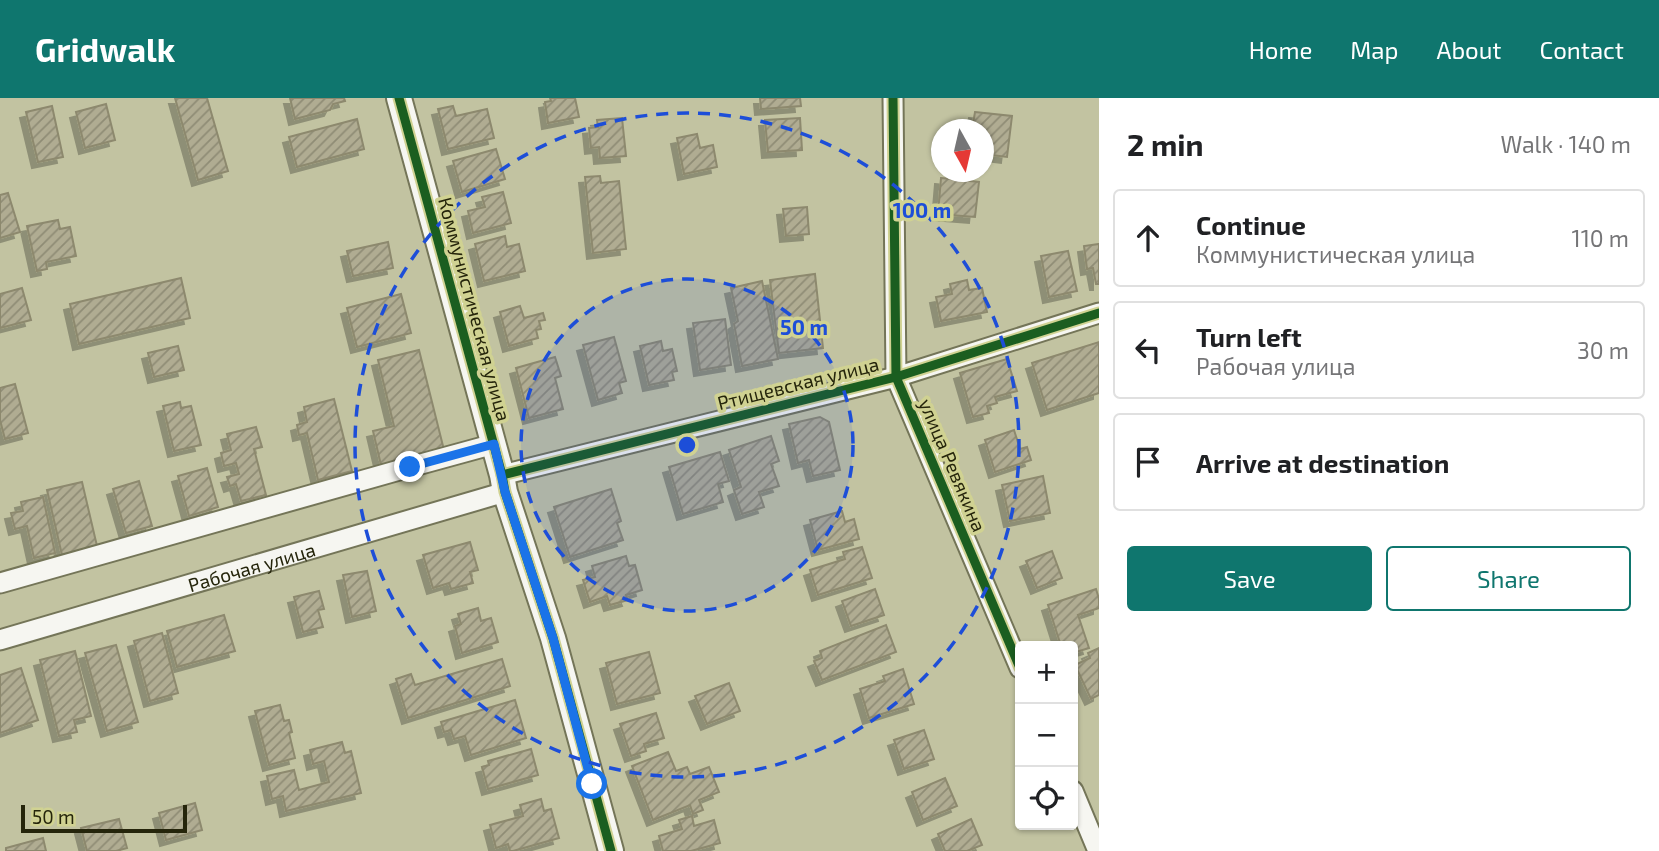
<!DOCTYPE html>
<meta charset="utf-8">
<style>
:root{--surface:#fff;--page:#f2f2f2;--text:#202124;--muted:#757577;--line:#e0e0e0;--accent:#0f766e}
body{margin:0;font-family:"Exo 2",sans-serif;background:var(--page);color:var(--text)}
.controls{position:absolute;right:21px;bottom:21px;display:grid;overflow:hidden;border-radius:7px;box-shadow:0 2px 5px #0004}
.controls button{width:63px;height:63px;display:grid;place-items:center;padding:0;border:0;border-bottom:2px solid var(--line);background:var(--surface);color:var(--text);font:35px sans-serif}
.compass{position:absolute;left:931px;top:21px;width:63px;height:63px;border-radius:50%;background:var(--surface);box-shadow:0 2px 5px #0004;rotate:172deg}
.scale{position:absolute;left:21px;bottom:18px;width:166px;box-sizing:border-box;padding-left:7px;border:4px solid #25250b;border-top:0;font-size:19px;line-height:24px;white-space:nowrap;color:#25250b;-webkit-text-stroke:5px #d0d292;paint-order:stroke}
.stop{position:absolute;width:21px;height:21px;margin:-16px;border:5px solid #1a73e8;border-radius:50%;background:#fff}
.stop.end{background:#1a73e8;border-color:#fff;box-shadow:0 2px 7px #0008}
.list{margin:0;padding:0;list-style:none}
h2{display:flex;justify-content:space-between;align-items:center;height:91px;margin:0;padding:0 28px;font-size:30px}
h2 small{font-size:23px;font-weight:400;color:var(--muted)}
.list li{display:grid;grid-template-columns:46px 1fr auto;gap:21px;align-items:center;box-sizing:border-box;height:98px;margin:0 14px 14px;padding:0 14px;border:2px solid var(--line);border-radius:7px}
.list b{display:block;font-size:26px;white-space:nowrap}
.list p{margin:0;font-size:23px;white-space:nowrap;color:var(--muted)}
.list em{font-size:23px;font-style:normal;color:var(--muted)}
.actions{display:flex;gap:14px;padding:21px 28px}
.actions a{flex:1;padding:16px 0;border:2px solid var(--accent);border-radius:7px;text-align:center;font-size:24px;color:var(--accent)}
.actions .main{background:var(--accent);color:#fff}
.icon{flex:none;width:38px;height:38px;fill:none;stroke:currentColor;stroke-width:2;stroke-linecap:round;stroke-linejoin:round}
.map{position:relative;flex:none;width:1099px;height:753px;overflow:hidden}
header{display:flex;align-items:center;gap:42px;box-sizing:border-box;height:98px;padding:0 35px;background:var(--accent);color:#fff}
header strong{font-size:33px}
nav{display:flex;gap:38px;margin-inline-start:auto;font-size:24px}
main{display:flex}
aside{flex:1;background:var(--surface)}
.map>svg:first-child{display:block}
.building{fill:url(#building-hatch);stroke:#8d896e;stroke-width:2;filter:url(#shadow)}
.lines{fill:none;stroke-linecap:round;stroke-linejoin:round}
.minor-casing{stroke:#747558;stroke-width:23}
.tertiary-casing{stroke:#747558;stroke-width:28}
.minor{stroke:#f6f6f1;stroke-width:19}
.tertiary{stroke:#f6f6f1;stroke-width:24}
.cycleway-casing{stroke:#d0d292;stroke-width:13}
.cycleway{stroke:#1b5e20;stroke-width:9}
.route{stroke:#1a73e8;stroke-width:9}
.ring{fill:none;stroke:#1d4ed8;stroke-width:3.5;stroke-dasharray:12 9}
.labels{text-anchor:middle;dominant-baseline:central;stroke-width:7;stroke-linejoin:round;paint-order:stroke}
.street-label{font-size:19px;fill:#25250b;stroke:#d0d292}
.centre{fill:#1d4ed8;stroke:#d0d292;stroke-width:3.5}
.ring-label{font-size:21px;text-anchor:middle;font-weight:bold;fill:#1d4ed8;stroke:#d0d292;stroke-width:7;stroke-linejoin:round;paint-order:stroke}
</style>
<header>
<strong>Gridwalk</strong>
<nav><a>Home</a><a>Map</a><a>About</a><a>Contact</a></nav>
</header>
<main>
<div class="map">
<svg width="1099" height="753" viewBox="0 0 1099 753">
<defs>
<pattern id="building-hatch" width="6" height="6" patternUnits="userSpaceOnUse" patternTransform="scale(1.75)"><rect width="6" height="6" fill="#b0ac92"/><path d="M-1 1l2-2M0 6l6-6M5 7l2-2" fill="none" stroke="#8f8c75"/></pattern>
<filter id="shadow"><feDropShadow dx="-6" dy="6" stdDeviation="0" flood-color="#0004"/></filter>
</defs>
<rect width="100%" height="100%" fill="#c2c3a1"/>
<g class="building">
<path d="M175,0H207L228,73L198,82Z"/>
<path d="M290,0H344L345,3L333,6L330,12L295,21Z"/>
<path d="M550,0H575L579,19L548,25L545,4L551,3Z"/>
<path d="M760,0H800L801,8L761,11Z"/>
<path d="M106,6L115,42L85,50L76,14Z"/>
<path d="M52,8L63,59L38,64L26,14Z"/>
<path d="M453,8L456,18L487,11L494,40L448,51L438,11Z"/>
<path d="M975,14L1012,18L1007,59L984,56V32H972Z"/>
<path d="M622,20L626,58L600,60L599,49L591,50L589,30L598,29L597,22Z"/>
<path d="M800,20L802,52L768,54L765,22Z"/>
<path d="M357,21L364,51L297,69L289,39Z"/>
<path d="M697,36L700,50L713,47L717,69L684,76L677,40Z"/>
<path d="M496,51L505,81L462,94L453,63Z"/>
<path d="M600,78L601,85L619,83L626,151L593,155L585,79Z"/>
<path d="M941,80L979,84L975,119L938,116Z"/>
<path d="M503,94L511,125L473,135L468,113L485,109L482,99Z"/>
<path d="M8,95L20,134L0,140V97Z"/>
<path d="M807,109L809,136L786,138L783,111Z"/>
<path d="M58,122L60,131L70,129L76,158L46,164L47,171L37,173L27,128Z"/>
<path d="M505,138L507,149L519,146L525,173L484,183L475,146Z"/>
<path d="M388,144L393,170L353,178L347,153Z"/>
<path d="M1099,146V186H1096L1093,170L1087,171L1084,148Z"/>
<path d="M1068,153L1077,193L1049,199L1041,158Z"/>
<path d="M815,176L823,250L779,255L770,182Z"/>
<path d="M181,180L190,220L79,246L70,206Z"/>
<path d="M967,182L969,192L982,190L987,214L941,223L936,199L952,196L950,186Z"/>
<path d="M762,183L778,261L742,268L734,226L738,223L731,190Z"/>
<path d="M22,190L31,222L0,230V196Z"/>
<path d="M401,196L411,235L357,249L347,210Z"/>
<path d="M520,208L524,220L543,215L545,222L539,223L541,231L536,232L538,240L509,248L500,214Z"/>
<path d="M725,221L731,267L700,272L693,225Z"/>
<path d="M614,239L626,283L619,285L622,295L598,302L583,247Z"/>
<path d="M661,243L663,253L672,251L677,273L672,274L674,282L649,287L640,248Z"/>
<path d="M1099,244V295L1047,312L1032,265Z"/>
<path d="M178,248L184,272L154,279L148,255Z"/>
<path d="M419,252L444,352L381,367L373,333L394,328L378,262Z"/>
<path d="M555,259L561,278L555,280L563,311L529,320L516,270Z"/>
<path d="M1007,261L1017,293L995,299L997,305L987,308L989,315L973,319L960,275Z"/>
<path d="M15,286L28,335L5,341L0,322V290Z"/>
<path d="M334,301L352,373L318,382L307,335L299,337L297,327L307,324L304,309Z"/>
<path d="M180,304L181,310L191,308L201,347L174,353L163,308Z"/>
<path d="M820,319L829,324L840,372L813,378L809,362L798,365L789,326Z"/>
<path d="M256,329L262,349L254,351L266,397L241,403L236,386L230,388L227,379L239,376L236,365L224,368L221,355L231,352L227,336Z"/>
<path d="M1014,332L1020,351L1027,349L1031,362L995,374L985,342Z"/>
<path d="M771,338L779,363L771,366L779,388L759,394L764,409L742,416L734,392L741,389L729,352Z"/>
<path d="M720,354L729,383L718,386L723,404L683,416L669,369Z"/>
<path d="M207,370L218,409L189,418L178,378Z"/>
<path d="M1043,378L1050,415L1010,423L1002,387Z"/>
<path d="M139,383L152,428L126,435L113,391Z"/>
<path d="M82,384L97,448L62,457L47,392Z"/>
<path d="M611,391L621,423L617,425L623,442L570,459L554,409Z"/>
<path d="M43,399L55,455L34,460L27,428L15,431L11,415L23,413L21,404Z"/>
<path d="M842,413L845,424L854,421L859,441L818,452L810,422Z"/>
<path d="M470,444L478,472L470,474L473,485L451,491L449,485L433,490L423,457Z"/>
<path d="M862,449L872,480L818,497L810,472L845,461L843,454Z"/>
<path d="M1052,453L1062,480L1037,490L1026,463Z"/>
<path d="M626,458L629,468L635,467L642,492L626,497L628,502L610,507L607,498L590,504L583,482L595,479L592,468Z"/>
<path d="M367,473L376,513L352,519L343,477Z"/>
<path d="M875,491L884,517L851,528L842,503Z"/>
<path d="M1096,491L1099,501V510L1078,517L1089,550L1073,555V548H1061L1048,507Z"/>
<path d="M319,493L324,511L318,512L323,529L303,534L294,499Z"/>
<path d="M478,510L481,523L491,520L498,544L462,555L455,528L461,526L458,516Z"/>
<path d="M224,517L235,553L177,569L167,533Z"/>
<path d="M886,527L896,554L822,582L814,563L822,560L820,553Z"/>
<path d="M162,535L178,595L150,603L134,543Z"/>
<path d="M116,547L138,624L107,633L85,555Z"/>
<path d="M1099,550V597L1091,601L1075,567L1090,560L1088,555Z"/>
<path d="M75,553L91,618L74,622L77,634L59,638L40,562Z"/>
<path d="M649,554L660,595L617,606L606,565Z"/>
<path d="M502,561L510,588L408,620L396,581L411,576L415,587Z"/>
<path d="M21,570L38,622L0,635V577Z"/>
<path d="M903,571L914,606L869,620L860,591L885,583L883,578Z"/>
<path d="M729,585L740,613L707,626L695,598Z"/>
<path d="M515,602L526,640L471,657L465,638L454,641L451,632L444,634L441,624Z"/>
<path d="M280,607L284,623L289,622L292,634L289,635L295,660L269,667L255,613Z"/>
<path d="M656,615L664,640L644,646L646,653L631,658L620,626Z"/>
<path d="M924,632L934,661L904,671L894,642Z"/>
<path d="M342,644L345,655L351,653L361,695L286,713L283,698L272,701L267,678L294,672L299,692L329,684L324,663L313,666L310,652Z"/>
<path d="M531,651L538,677L488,691L482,669L489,667L488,663Z"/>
<path d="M668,654L676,673L687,669L690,676L709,669L719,694L699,702L703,712L693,716L690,707L653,722L632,668Z"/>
<path d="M945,680L957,708L923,722L912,694Z"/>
<path d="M541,701L544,713L551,711L559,740L513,753H510L508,746L496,750L490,727L523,718L520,707Z"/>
<path d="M195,705L202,732L166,742L159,715Z"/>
<path d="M692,718L694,728L714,722L720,745L691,753H663L659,738L682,731L679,722Z"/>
<path d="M119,721L127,750L116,753H87L81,730Z"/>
<path d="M971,721L982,747L967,753H945L938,736Z"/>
<path d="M43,740L46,753H6V750Z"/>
</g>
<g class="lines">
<defs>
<g id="minor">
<path d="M893,0L896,279L1020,570"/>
<path d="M502,377L896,279L1099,215"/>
<path d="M0,485L410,369L494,346"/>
<path id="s1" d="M0,542L505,394"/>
<path d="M1073,693L1098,753"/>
</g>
<path id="tertiary" d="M399,0L502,377L505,394L553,540L611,753"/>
</defs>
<use href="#minor" class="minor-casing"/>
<use href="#tertiary" class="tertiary-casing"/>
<use href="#minor" class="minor"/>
<use href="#tertiary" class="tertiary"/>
<defs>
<g id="cycleway">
<path d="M399,0L502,377L505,394L553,540L611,753"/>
<path d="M893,0L896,279L1020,570"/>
<path d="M502,377L896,279L1099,215"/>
</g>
</defs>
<use href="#cycleway" class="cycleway-casing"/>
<use href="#cycleway" class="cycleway"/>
</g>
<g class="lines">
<path class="route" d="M410,369L494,346L505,394L553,540L592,686"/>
</g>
<circle cx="687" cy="347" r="166" fill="#1d4ed8" fill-opacity=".12"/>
<g class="ring">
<circle cx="687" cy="347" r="166"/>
<circle cx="687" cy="347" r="332"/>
</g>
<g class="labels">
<g class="street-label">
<text transform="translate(475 211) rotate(75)">Коммунистическая улица</text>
<text transform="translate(798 285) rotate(-14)">Ртищевская улица</text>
<text transform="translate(953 367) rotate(67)">улица Ревякина</text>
<text stroke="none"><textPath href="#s1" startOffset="262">Рабочая улица</textPath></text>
</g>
</g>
<circle cx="687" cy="347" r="10" class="centre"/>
<g class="ring-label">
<text x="922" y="120">100 m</text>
<text x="804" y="237">50 m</text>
</g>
</svg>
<div class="controls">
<button>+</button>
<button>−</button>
<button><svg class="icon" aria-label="locate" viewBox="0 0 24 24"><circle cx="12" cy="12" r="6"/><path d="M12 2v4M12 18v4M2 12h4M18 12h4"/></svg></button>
</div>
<svg class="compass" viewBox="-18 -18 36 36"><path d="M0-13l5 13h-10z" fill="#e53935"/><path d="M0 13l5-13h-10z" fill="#757577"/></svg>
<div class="scale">50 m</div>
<div class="stop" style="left:592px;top:686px"></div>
<div class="stop end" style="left:410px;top:369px"></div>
</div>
<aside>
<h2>2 min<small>Walk · 140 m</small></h2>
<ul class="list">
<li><svg class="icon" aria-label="ahead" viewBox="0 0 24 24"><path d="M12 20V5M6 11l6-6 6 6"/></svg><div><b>Continue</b><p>Коммунистическая улица</p></div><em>110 m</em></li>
<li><svg class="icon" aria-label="left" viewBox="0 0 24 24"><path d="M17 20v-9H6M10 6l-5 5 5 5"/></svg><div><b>Turn left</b><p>Рабочая улица</p></div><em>30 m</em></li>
<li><svg class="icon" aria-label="arrive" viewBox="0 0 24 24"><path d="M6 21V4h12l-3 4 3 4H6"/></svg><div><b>Arrive at destination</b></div></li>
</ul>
<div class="actions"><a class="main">Save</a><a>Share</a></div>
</aside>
</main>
